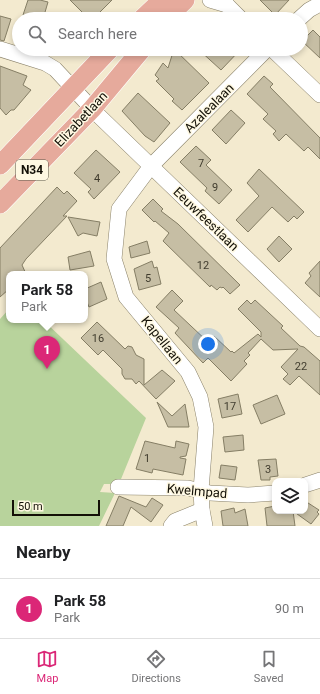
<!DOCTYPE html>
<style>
:root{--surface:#fff;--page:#f6f6f6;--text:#202124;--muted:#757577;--line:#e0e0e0;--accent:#db2777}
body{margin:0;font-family:Roboto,sans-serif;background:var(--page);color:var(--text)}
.controls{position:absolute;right:12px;bottom:12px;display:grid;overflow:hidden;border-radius:8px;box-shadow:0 2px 6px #0003}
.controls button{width:36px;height:36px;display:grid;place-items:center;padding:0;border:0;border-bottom:1px solid var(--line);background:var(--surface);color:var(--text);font:20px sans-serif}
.scale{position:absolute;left:12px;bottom:10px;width:88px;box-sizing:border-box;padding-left:4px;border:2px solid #131007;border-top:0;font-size:11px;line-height:14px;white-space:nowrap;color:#131007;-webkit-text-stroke:3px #fef8e2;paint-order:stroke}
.you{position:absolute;left:208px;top:344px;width:14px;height:14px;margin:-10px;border:3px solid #fff;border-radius:50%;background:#1a73e8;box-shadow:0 0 0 6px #1a73e833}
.badge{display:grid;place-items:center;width:26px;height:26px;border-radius:50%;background:var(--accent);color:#fff;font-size:13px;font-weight:700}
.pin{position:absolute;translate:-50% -33px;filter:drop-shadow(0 1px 2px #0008)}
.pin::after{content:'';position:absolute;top:21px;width:14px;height:12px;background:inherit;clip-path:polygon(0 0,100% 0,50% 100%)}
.popup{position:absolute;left:6px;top:271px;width:82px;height:52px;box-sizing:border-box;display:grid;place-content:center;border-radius:8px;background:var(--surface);filter:drop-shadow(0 1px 3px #0005);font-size:13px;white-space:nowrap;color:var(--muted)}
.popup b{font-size:15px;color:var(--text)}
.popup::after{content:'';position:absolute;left:50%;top:100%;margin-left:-8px;border:8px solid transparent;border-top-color:var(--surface)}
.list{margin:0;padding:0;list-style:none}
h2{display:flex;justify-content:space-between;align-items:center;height:52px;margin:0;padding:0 16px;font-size:17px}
h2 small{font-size:13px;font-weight:400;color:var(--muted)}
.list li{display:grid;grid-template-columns:26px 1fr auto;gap:12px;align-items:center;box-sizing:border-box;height:60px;padding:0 16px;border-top:1px solid var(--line)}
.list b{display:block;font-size:15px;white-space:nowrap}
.list p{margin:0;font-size:13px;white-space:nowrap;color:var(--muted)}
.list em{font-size:13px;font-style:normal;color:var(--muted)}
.icon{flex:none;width:22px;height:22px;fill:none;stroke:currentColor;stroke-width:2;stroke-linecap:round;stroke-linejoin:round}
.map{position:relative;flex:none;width:320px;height:526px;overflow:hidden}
.search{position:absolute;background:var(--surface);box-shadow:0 2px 6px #0003;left:12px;right:12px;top:12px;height:44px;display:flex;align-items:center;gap:10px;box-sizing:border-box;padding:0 14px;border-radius:22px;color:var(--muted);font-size:15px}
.sheet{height:112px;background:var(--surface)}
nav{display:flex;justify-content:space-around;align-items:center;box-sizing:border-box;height:56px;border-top:1px solid var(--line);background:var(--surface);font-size:11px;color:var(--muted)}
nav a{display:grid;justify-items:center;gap:2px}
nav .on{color:var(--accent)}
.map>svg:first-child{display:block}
.green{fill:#b8d39c}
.building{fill:#c6bea4;stroke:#857e65}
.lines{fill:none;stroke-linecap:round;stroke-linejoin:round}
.minor-casing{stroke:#8a826a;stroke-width:16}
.major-casing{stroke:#fff;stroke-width:20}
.minor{stroke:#fff;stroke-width:15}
.major{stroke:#e6aa9c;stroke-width:19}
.labels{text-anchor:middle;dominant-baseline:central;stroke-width:3;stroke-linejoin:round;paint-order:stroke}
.number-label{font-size:11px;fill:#403c2e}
.shield{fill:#fef8e2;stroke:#5a5649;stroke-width:1}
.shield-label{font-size:12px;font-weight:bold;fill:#131007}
.street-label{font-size:13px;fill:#131007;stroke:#fef8e2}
</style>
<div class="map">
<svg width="320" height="526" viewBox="0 0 320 526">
<rect width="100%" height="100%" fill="#f3eacf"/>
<path class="green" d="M9,309V320H43L146,418L119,484H104L100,492L115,493L99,526H0V319Z"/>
<g class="building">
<path d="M28,0H40L48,2L43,19H28L23,15Z"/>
<path d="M70,0H112L93,19H89Z"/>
<path d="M260,0H289L275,15Z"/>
<path d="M0,16L11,19L4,41L0,40Z"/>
<path d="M313,30L320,37V58L302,41Z"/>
<path d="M174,49L209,83L182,110L172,101L174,99L156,81L159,79L155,75L163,63L168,68Z"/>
<path d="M198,49H241L221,70Z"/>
<path d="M0,66L27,76L23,85L31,90L14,110H11L6,115L0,108Z"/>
<path d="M264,76L273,84L270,87L320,138V159L308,147L304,151L286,134L279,141L273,134L276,131L263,119L268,114L247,94Z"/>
<path d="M138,93L170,123L154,142L145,136L122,111Z"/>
<path d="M231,110L245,123L226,144L212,130Z"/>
<path d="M196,146L211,160L206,165L232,190L219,204L205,191L207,188L180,162Z"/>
<path d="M96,150L120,172L94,199L88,192L91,189L74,173Z"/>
<path d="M259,169L304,212L297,219L294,216L288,222L272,207L248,232L236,220L259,196L247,183Z"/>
<path d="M57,187L64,194L67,191L77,201L63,216H67L26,259L22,265L26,274H9V289L0,297V248Z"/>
<path d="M153,199L163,209L161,211L178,224L240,285L230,294L223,287L222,288L220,287L217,290L211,285L210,287L163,241L169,233L155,221L154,222L142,210Z"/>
<path d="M68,217L100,222L97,236L83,233L78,236Z"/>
<path d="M279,236L292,249L279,262L267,249Z"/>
<path d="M147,241L150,253L131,258L129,247Z"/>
<path d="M90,251L94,266L70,270L68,257Z"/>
<path d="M152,261L154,268L157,267L161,284L139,290L134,269Z"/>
<path d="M320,261V297L305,283L311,276L309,273Z"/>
<path d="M101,282L107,299L89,307L85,297V289Z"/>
<path d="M172,290L183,301L174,310L208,342L214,336L231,352L232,351L234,353L258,334L261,337V332L238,309L247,300L251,304L255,300L283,326L281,328L300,346L304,347L320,361V395L299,376L290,385L283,379L288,374L281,367L298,349L273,350L261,339L248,353L250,355L244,361L247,364L231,381L208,358L203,363L175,333L179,328L156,307Z"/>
<path d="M97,322L125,349L128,346L132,347L136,355L144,359V385L162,370L175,381L156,399L139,381L136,384L132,379H125L122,374V369L103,350L98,355L81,338Z"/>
<path d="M238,394L242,414L222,418L218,399Z"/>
<path d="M277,395L285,414L261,424L253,405Z"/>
<path d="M157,402L172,416L185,404L189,427H168Z"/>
<path d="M243,435L244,450L225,452L223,437Z"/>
<path d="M145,441L175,448L176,441L189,444L186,456L180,457V458L186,459L183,475L153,469L152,473L136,469Z"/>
<path d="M276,459L278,476L270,477V480H261L258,460Z"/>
<path d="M221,465L237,467L235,480L219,478Z"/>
<path d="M119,496L146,507L152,498L163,505L151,522L131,507L123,526H106Z"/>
<path d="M305,501L319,510L317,512L319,514L311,524L293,511L295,526H267L265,508L275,506V511H305Z"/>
<path d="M234,508L235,513L245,509L248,526H223L221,511Z"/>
</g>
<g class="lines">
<defs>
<g id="minor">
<path d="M210,0L227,5"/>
<path d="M225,0L227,5L241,19"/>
<path d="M299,19L309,10L320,4"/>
<path d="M0,49L45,63L55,69L98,115L320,329"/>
<path d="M272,49L320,95"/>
<path d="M305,485L320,480"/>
<path d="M118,487L188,488L210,493L248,495L275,493"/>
<path d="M171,526L175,521L202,510"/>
<path d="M205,526L202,510L201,490L206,427L200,397L188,372L126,297L114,259L119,209L151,166L267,49"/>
</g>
<g id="major">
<path d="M142,19L162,0"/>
<path d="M165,19L185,0"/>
<path d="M0,165L110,49"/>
<path d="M0,204L92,109L142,49"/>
</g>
</defs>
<use href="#minor" class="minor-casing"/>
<use href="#major" class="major-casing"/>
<use href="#minor" class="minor"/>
<use href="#major" class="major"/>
</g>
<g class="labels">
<g class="number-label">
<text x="201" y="163">7</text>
<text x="97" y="178">4</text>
<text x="215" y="187">9</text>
<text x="203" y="265">12</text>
<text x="148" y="278">5</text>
<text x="98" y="338">16</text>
<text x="301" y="366">22</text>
<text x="230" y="406">17</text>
<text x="147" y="458">1</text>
<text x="268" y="469">3</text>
</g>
<rect class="shield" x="16" y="160" width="32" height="20" rx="3"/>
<g class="shield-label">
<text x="32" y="170">N34</text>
</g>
<g class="street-label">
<text transform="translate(209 108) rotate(-45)">Azalealaan</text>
<text transform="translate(81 119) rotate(-47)">Elizabetlaan</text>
<text transform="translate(206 219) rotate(44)">Eeuwfeestlaan</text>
<text transform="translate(162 340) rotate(51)">Kapellaan</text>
<text transform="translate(197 491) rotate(5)">Kwelmpad</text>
</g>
</g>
</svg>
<div class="controls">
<button><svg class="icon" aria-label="layers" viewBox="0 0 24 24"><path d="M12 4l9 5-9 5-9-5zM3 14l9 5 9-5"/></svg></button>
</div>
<div class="scale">50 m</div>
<div class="you"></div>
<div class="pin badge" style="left:47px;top:369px">1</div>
<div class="popup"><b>Park 58</b>Park</div>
<div class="search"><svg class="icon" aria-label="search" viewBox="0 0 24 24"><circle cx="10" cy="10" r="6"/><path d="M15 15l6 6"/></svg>Search here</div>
</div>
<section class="sheet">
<h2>Nearby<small></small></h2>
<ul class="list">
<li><span class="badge">1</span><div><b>Park 58</b><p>Park</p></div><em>90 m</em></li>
</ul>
</section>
<nav>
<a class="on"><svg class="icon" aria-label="map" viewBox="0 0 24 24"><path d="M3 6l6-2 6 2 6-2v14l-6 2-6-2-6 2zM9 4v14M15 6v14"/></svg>Map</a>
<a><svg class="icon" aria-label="directions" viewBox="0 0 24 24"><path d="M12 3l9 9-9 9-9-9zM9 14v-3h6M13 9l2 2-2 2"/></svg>Directions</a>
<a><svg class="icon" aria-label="saved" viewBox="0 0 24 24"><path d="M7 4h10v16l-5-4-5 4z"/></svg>Saved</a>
</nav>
